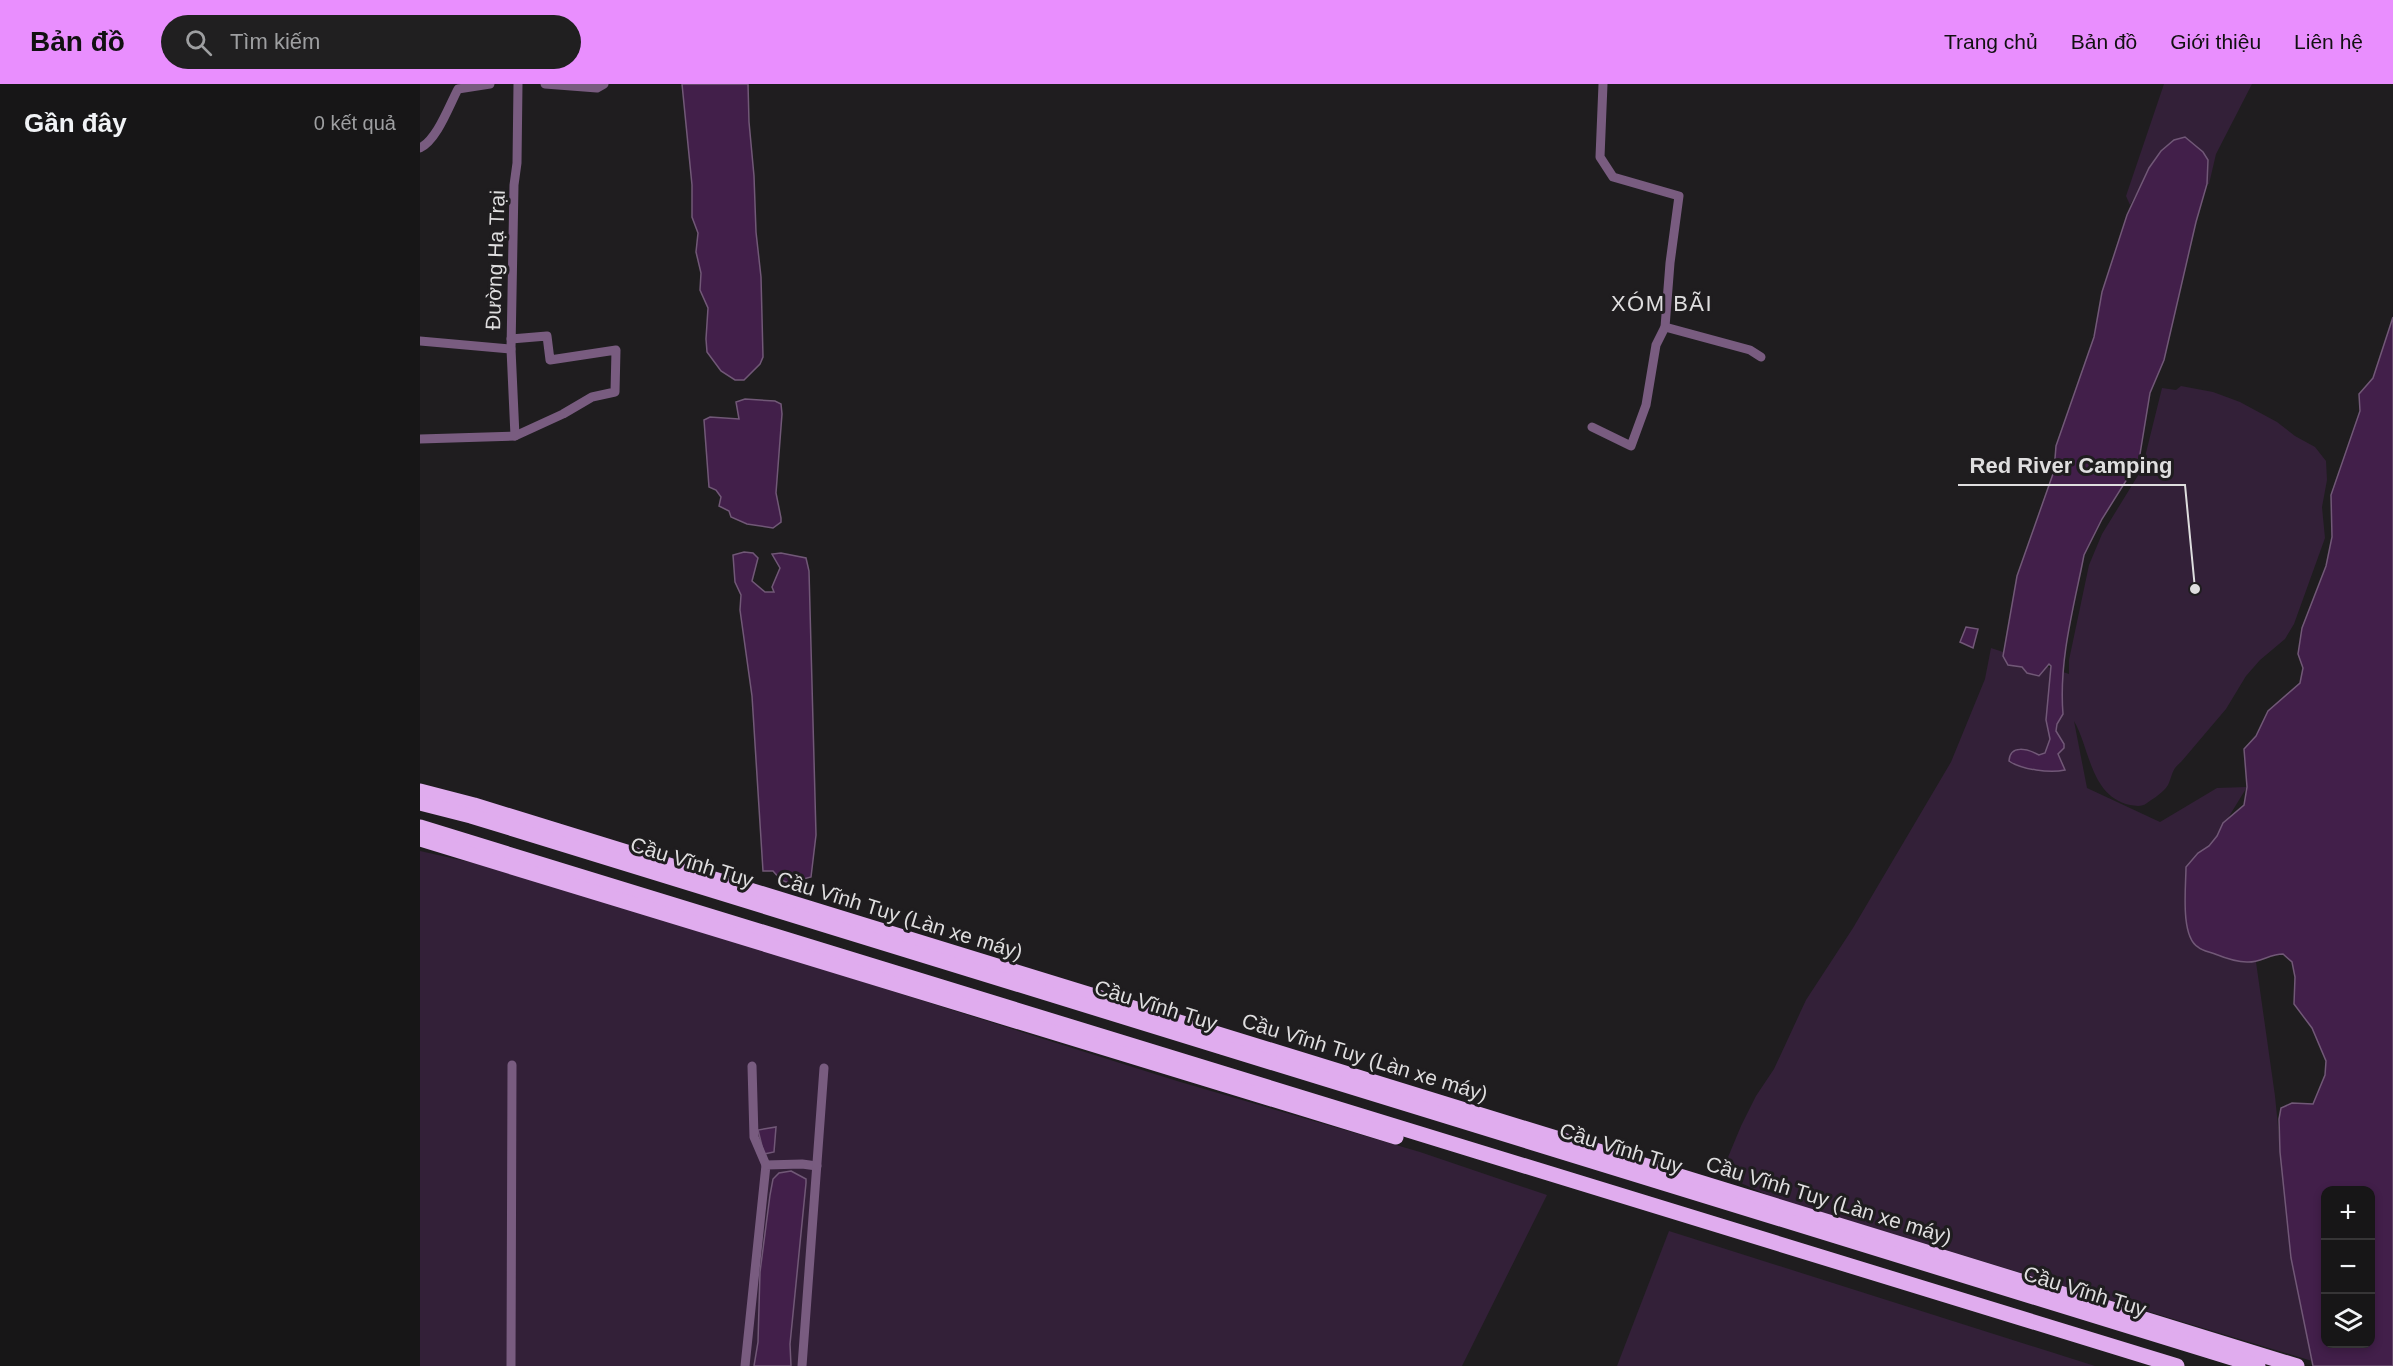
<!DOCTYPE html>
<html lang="vi">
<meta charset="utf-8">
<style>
:root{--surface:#171617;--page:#201f20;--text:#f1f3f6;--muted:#9e9fa1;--line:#363536;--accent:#e98efe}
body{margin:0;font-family:Helvetica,sans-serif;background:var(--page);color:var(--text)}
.controls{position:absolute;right:18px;bottom:18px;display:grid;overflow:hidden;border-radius:12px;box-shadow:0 3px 9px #0003}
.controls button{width:54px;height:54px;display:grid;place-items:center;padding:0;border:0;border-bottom:2px solid var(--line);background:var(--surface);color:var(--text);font:30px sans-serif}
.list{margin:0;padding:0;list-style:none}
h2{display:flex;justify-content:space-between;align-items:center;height:78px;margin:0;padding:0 24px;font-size:26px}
h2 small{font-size:20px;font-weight:400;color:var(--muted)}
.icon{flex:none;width:33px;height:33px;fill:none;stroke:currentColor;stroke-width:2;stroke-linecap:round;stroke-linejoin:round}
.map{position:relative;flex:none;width:1973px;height:1282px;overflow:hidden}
header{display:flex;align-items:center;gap:36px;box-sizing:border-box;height:84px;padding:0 30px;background:var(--accent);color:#111}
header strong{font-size:28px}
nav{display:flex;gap:33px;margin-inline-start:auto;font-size:21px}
.search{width:420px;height:54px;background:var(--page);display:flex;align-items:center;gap:15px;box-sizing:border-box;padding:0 21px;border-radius:33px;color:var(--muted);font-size:22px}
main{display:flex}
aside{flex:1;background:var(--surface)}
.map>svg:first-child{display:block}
.green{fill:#332038}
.water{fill:#421f4a;stroke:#715877;stroke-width:1.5;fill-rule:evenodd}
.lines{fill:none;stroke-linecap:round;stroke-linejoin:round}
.minor{stroke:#795c80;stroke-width:9}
.trunk{stroke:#e0acee;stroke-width:15}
.labels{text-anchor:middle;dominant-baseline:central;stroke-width:6;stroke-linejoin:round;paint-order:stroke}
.street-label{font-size:21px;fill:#dfdedf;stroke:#1f1d1f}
.neighbourhood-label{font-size:22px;letter-spacing:1.5px;fill:#dfdedf;stroke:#1f1d1f}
.leader{fill:none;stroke:#dfdedf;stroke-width:2}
.callout-dot{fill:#dfdedf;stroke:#1f1d1f;stroke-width:2}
.callout-label{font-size:22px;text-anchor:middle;font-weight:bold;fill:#dfdedf;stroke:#1f1d1f;stroke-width:6;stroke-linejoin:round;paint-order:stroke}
</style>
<header>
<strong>Bản đồ</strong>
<div class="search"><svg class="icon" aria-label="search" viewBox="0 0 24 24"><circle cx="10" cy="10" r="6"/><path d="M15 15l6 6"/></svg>Tìm kiếm</div>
<nav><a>Trang chủ</a><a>Bản đồ</a><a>Giới thiệu</a><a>Liên hệ</a></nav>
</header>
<main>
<aside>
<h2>Gần đây<small>0 kết quả</small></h2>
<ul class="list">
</ul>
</aside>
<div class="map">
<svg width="1973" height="1282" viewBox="0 0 1973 1282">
<rect width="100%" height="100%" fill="#1f1d1f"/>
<g class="green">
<path d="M1744,0H1832L1796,70L1789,100H1787L1788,76L1741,67L1710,121L1706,112Z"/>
<path d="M1761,302L1793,308L1820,318L1857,338L1875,352L1895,363L1906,377L1907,396L1902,423L1905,454L1874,540L1865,555L1840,576L1826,592L1806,625L1761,678C1751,686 1753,691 1748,701C1745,707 1733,715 1727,719C1722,723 1716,722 1710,721C1670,712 1670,664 1654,637L1667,704L1740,738L1797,704L1827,703L1797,752V807L1836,878L1855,1012L1871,1174L1892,1277L1354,1114L1301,1090L1321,1042L1336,1012L1354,985L1386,916L1433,844L1531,678L1565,595L1571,564L1649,590V576L1669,481L1682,450L1722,385L1742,304L1756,306Z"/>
<path d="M0,767L95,788L757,997L1000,1068L1127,1111L1042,1282H0Z"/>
<path d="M1249,1147L1675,1282H1197Z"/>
</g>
<g class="water">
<path d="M262,0H328L329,38L334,92L336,148L341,193L343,273L340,280L324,296H315L301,287L287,268L286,255L288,224L280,206L281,189L276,168L278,149L272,133V101Z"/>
<path d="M1765,53L1783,68L1788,76L1787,100L1776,138L1744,276L1730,309L1719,376L1682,435L1664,471L1661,486C1651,533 1639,582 1643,630L1637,640L1636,647L1644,660V664L1638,670L1645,686C1630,689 1602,686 1589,677C1590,660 1608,665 1619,671L1625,669L1630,655L1626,636L1631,582L1629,580L1619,592L1607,589L1602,583L1588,581L1583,572L1597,492L1634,387L1636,362L1674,253L1682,208L1707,131L1729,84L1741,67L1754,56Z"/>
<path d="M1973,233V1282H1893L1871,1174L1860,1068L1859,1035L1861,1024L1872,1019L1893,1020L1905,991L1906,977L1892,944L1874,920L1875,893L1872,878L1863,870C1850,870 1839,879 1827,878C1816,878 1805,874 1795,870C1790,868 1782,867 1778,863C1760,852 1766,802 1766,783L1778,769L1789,762L1797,752L1803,739L1824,721L1827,703L1824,665L1836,652L1848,627L1880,599L1883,584L1878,570L1882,544L1906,482L1912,453L1911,411L1940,327L1939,310L1953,294ZM1906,1106H1950V1260H1906Z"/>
<path d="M325,315L355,317L361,320L362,330L356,409L361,434V438L353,444L327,440L311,433L309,427L299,422L301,413L296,406L289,403L284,336L290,333L319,335L316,318Z"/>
<path d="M324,468L333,469L338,474L332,497L345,508H354L352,503L360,484L352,470L361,469L386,474L389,487L396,751L391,793L369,799L361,796L353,787H343L332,612L320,526L321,511L315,498L313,471Z"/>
<path d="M1546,543L1558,545L1553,564L1540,558Z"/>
<path d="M356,1043L354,1068L344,1070L338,1046Z"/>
<path d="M371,1087L386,1095V1099L370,1260L371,1282H334L338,1258L340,1188L350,1111L353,1095L359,1089Z"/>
</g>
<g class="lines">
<g class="minor">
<path d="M125,0L177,4L184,0"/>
<path d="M0,64C17,56 29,22 38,5L70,0"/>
<path d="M1245,243L1330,266L1341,273"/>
<path d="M0,257L91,265"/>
<path d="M1172,343L1211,362L1226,321L1236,261L1245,243L1250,179L1259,112L1193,93L1180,73L1183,0"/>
<path d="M95,352L91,265L94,101L97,79L98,0"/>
<path d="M0,355L95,352L143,330L172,313L195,308L196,266L130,276L127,252L91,255"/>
<path d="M332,982L334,1053L346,1081"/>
<path d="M91,1282L92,981"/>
<path d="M325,1282L346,1081L382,1080L397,1082"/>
<path d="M382,1282L404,984"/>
</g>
<g class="trunk">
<path d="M0,707L54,721L1877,1282"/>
<path d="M0,719L51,732L1838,1282"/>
<path d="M0,743L1757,1282"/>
<path d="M0,755L976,1053"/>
</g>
</g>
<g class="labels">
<g class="street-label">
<text transform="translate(75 176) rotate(-88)">Đường Hạ Trại</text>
<text transform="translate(272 778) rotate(17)">Cầu Vĩnh Tuy</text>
<text transform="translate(480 831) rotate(17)">Cầu Vĩnh Tuy (Làn xe máy)</text>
<text transform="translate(736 921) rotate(17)">Cầu Vĩnh Tuy</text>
<text transform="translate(945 973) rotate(17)">Cầu Vĩnh Tuy (Làn xe máy)</text>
<text transform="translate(1201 1064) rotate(17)">Cầu Vĩnh Tuy</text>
<text transform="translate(1409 1116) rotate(17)">Cầu Vĩnh Tuy (Làn xe máy)</text>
<text transform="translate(1665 1207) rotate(17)">Cầu Vĩnh Tuy</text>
</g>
<g class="neighbourhood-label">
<text x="1242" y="219">XÓM BÃI</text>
</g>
</g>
<path class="leader" d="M1775 505L1765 401H1538"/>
<circle class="callout-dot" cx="1775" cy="505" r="6"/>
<g class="callout-label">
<text x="1651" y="389">Red River Camping</text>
</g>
</svg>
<div class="controls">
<button>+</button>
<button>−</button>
<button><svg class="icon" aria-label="layers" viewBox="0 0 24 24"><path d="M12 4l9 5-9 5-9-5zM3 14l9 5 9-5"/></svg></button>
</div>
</div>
</main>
